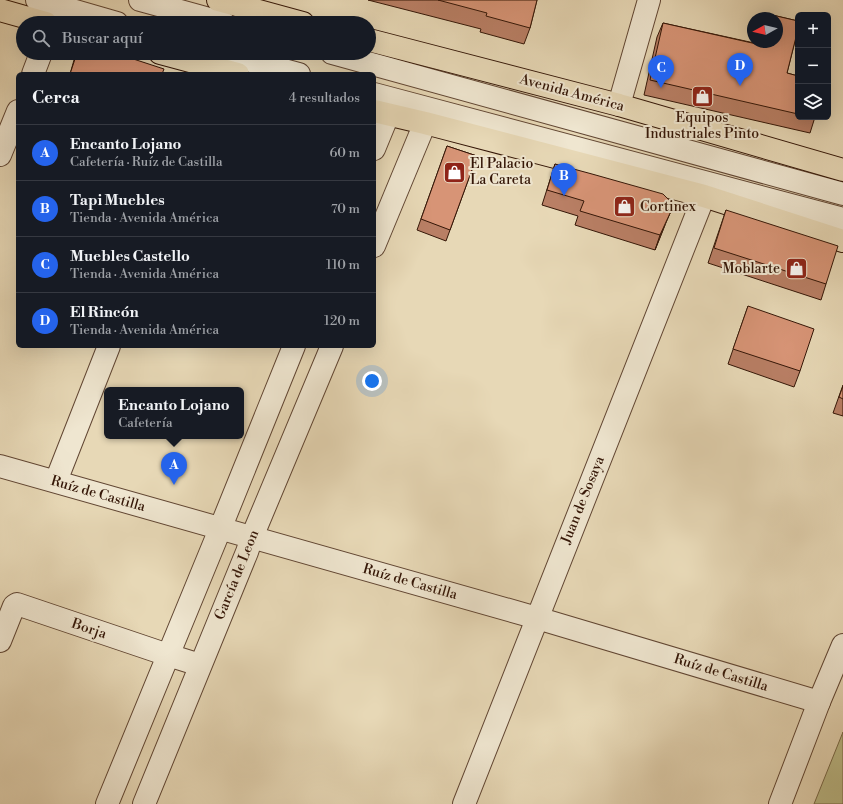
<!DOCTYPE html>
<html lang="es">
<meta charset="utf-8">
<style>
:root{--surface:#171b24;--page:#20242c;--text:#f1f3f6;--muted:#9ea1a6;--line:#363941;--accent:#2563eb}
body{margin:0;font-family:"Libre Bodoni",serif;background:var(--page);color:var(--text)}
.controls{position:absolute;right:12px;top:12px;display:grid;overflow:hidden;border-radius:6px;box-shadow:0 4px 16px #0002}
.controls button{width:36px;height:36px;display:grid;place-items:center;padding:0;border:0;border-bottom:1px solid var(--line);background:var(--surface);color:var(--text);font:20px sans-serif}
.compass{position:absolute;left:747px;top:12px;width:36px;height:36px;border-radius:50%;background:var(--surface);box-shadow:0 4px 16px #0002;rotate:262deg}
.you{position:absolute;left:372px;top:381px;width:14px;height:14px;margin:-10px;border:3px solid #fff;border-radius:50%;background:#1a73e8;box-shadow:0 0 0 6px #1a73e833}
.badge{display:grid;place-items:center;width:26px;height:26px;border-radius:50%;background:var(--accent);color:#fff;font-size:13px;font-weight:700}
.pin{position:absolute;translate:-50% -33px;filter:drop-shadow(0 1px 2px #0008)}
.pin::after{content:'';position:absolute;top:21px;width:14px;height:12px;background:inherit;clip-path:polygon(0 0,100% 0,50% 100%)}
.popup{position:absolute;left:104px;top:387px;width:140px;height:52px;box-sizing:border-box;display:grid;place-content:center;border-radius:6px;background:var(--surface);filter:drop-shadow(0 1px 3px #0005);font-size:13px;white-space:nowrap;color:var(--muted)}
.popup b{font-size:15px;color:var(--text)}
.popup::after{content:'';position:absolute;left:50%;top:100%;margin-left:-8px;border:8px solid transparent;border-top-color:var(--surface)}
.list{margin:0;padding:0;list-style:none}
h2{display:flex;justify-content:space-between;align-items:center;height:52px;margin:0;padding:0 16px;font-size:17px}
h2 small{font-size:13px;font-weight:400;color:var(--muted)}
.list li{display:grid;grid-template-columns:26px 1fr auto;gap:12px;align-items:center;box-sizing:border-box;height:56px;padding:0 16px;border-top:1px solid var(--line)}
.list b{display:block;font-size:15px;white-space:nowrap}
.list p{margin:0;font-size:13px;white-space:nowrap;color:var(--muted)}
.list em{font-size:13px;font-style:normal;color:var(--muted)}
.icon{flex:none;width:22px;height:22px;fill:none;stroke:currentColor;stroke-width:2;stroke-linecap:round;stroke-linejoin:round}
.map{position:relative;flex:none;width:843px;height:804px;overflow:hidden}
.search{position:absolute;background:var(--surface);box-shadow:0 4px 16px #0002;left:16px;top:16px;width:360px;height:44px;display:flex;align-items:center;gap:10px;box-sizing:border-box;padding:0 14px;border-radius:22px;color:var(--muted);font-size:15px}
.panel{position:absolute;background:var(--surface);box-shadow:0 4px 16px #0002;left:16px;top:72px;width:360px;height:276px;border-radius:6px}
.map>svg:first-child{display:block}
.green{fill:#bdbc89;stroke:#786948}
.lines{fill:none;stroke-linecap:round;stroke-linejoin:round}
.minor-casing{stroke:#614633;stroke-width:24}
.major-casing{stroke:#341607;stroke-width:24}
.minor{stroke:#efe6d0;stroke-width:22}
.major{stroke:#e7d8b6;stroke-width:22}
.wall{fill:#b97f65;stroke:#341607}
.shaded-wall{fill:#966853;stroke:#341607}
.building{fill:#d79476;stroke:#341607}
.labels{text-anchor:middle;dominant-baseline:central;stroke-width:4;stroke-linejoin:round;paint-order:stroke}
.street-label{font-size:14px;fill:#341607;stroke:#efe6d0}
.poi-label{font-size:14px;fill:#341607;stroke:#efe6d0;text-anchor:start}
</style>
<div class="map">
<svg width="843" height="804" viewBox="0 0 843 804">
<rect width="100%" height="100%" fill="#e7d8b6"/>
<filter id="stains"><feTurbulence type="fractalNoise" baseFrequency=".005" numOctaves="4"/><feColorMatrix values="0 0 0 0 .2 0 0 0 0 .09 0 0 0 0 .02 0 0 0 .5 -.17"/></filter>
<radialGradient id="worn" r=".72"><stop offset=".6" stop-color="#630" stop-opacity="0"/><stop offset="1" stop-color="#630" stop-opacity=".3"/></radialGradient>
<path class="green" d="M843,732V804H814Z"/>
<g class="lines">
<defs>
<g id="minor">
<path d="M37,0L117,23"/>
<path d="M140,0L224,23"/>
<path d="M221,53L299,74"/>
<path d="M332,53L843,194"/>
<path d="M33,74L41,53"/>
<path d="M374,94L843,219"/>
<path d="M619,105L649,0"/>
<path d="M374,149L388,115"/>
<path d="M0,155L18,111"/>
<path d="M374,246L425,123"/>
<path d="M0,466L537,618L819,702"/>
<path d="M56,481L109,346"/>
<path d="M0,641L14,606L17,604L168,655L200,665"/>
<path d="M107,804L216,539L294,346"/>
<path d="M144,804L247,552L252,537L332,346"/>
<path d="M464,804L704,196"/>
<path d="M780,804L819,702L843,645"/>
</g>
<g id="major">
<path d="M218,0L303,23"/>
<path d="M0,10L46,23"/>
<path d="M369,40L619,105L843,170"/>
<path d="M160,53L238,74"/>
<path d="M374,111L425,123L704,196L843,241"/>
</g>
</defs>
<use href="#minor" class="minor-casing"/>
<use href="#major" class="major-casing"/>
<use href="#minor" class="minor"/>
<use href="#major" class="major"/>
</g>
<g class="wall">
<path d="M368,0H537L530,28L524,44L480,32L481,29Z"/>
<path d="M768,14L798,21V29L787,73L798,76V117H815L810,133L644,95L657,37L663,23L759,44V42H777V18H766Z"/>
<path d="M76,53H115L162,74H70Z"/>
<path d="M447,146L477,156L446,241L417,230Z"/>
<path d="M555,164L665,225L655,250L575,225L578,216L542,205Z"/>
<path d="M726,210L826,284L821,300L708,263Z"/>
<path d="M748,306L800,371L794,387L728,364Z"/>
<path d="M843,385V416L833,413Z"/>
</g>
<path class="shaded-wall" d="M671,211L665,225L655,250L660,235Z"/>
<g class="building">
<path d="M438,0H537L530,28L486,16L487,13Z"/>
<path d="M768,14L798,21V29L787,73L798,76V114L650,80L663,23L761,45V42H777V18H767Z"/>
<path d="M77,53H115L164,69L162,74H70Z"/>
<path d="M447,146L477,156L450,230L421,219Z"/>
<path d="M555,164L592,174L663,194L670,201L671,211L660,235L580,211L584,201L547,190Z"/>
<path d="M726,210L838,246L826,284L714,248Z"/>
<path d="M748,306L814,329L800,371L733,349Z"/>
<path d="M843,386V399L839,397Z"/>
</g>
<defs>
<symbol id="shop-square" viewBox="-11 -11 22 22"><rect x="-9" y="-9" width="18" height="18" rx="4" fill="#8f2418" stroke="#efe6d0"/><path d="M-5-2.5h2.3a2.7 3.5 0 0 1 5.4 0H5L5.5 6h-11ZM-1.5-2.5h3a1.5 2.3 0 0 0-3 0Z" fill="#fff"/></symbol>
</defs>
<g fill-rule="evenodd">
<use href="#shop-square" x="690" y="84" width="25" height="25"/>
<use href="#shop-square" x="442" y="160" width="25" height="25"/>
<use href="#shop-square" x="612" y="194" width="25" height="25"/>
<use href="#shop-square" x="784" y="256" width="25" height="25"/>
</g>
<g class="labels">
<g class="street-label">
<text transform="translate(572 93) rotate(15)">Avenida América</text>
<text transform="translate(98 494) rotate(16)">Ruíz de Castilla</text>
<text transform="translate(583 500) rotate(-68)">Juan de Sosaya</text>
<text transform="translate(237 575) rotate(-68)">García de Leon</text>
<text transform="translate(410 582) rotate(16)">Ruíz de Castilla</text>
<text transform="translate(89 629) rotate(19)">Borja</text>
<text transform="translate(721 673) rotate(17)">Ruíz de Castilla</text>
</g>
<g class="poi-label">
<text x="702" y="118" text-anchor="middle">Equipos<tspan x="702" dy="16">Industriales Pinto</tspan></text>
<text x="470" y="164">El Palacio<tspan x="470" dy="16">La Careta</tspan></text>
<text x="640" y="207">Cortinex</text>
<text x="780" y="269" text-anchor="end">Moblarte</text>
</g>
</g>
<rect width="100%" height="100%" filter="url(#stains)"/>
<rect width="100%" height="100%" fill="url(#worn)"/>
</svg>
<div class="controls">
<button>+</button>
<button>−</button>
<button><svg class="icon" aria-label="layers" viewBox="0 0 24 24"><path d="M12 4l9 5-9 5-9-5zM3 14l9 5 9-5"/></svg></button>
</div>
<svg class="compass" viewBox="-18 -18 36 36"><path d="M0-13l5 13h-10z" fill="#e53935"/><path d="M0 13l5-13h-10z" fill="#9ea1a6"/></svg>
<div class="you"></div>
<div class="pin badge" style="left:174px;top:485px">A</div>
<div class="popup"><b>Encanto Lojano</b>Cafetería</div>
<div class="pin badge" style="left:564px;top:196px">B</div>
<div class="pin badge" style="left:661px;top:88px">C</div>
<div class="pin badge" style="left:740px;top:86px">D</div>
<div class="search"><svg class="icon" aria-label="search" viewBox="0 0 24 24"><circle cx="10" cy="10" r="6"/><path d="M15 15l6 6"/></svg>Buscar aquí</div>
<section class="panel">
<h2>Cerca<small>4 resultados</small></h2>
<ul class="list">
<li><span class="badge">A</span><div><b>Encanto Lojano</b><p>Cafetería · Ruíz de Castilla</p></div><em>60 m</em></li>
<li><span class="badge">B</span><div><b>Tapi Muebles</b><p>Tienda · Avenida América</p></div><em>70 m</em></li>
<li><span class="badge">C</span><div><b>Muebles Castello</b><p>Tienda · Avenida América</p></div><em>110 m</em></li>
<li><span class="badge">D</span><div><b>El Rincón</b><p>Tienda · Avenida América</p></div><em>120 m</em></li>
</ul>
</section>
</div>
